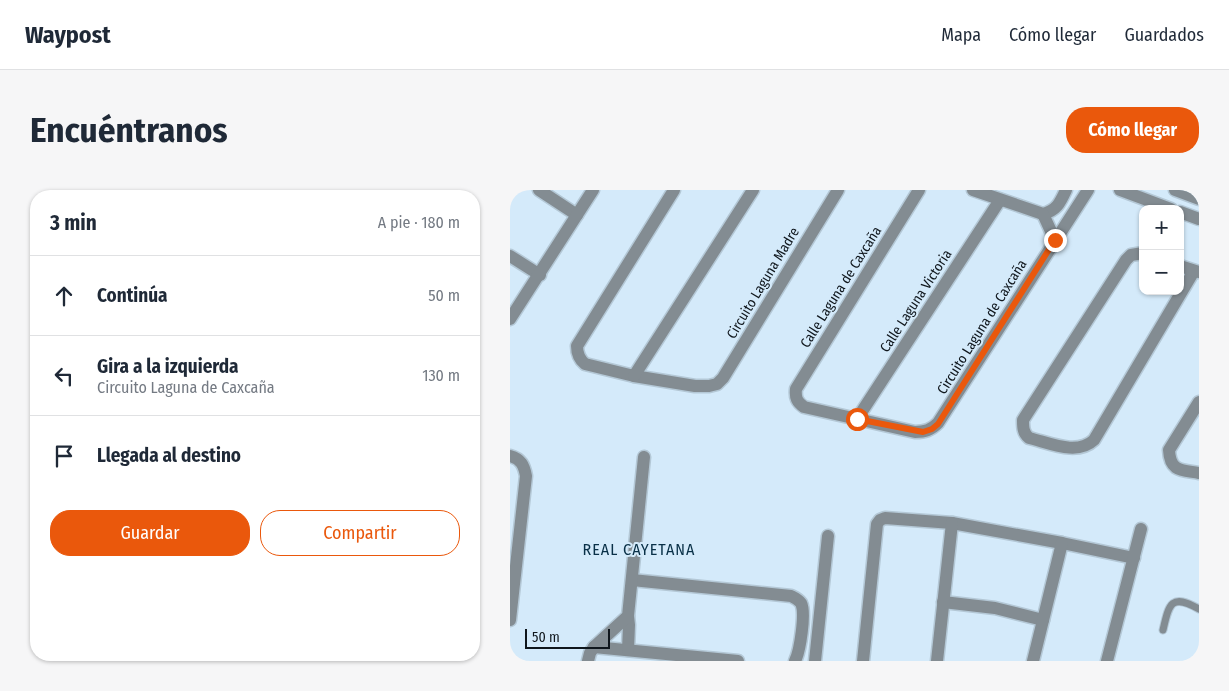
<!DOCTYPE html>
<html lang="es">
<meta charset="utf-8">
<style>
:root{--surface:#fff;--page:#f6f6f7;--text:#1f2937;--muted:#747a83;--line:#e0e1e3;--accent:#ea580c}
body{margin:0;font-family:"Fira Sans Condensed",sans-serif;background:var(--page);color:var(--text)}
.controls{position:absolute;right:15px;top:15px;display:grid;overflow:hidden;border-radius:10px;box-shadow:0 1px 4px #0004}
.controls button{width:45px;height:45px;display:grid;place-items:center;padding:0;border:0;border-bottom:1px solid var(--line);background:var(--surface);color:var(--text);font:25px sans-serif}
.scale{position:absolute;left:15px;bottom:12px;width:85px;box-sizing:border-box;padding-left:5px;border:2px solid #0f161c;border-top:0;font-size:14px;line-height:18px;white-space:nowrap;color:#0f161c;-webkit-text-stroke:4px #d4eafa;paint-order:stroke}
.stop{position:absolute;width:15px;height:15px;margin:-11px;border:4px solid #ea580c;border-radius:50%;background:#fff}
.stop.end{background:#ea580c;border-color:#fff;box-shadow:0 1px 5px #0008}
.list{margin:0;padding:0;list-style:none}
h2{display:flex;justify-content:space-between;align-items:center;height:65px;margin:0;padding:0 20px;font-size:21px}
h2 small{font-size:16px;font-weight:400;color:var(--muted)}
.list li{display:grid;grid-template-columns:32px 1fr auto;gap:15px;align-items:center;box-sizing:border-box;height:80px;padding:0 20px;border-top:1px solid var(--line)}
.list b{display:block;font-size:19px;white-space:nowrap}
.list p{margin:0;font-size:16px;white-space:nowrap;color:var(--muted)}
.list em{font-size:16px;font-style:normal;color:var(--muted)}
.actions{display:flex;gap:10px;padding:15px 20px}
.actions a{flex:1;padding:11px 0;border:1px solid var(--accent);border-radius:20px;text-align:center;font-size:18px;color:var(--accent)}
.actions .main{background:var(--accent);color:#fff}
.icon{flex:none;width:28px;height:28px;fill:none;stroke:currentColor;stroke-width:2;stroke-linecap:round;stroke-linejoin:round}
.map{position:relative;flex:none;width:689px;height:471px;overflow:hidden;border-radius:20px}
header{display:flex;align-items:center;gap:30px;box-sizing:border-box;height:70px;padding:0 25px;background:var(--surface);border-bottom:1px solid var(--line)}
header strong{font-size:24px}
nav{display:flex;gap:28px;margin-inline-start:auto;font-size:18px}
.intro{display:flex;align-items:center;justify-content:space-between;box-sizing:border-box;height:120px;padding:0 30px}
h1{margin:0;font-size:35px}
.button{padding:12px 22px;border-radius:20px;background:var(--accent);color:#fff;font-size:18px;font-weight:700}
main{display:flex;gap:30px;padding:0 30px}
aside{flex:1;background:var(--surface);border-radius:20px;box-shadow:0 1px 4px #0004}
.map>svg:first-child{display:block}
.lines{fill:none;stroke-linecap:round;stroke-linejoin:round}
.lane-casing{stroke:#b4c8d6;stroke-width:9}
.street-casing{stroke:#b4c8d6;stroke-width:15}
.lane{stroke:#838c92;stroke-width:7}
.street{stroke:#838c92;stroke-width:12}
.route{stroke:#ea580c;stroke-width:6}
.labels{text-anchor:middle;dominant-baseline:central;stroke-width:4;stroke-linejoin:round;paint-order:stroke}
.street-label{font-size:14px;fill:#0f161c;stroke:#d4eafa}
.quarter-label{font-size:16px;letter-spacing:1px;fill:#093047;stroke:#d4eafa}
</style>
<header>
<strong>Waypost</strong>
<nav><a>Mapa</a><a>Cómo llegar</a><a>Guardados</a></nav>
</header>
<div class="intro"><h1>Encuéntranos</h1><a class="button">Cómo llegar</a></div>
<main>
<aside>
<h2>3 min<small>A pie · 180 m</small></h2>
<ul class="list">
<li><svg class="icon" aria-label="ahead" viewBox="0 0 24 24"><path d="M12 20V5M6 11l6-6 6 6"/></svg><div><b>Continúa</b></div><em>50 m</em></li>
<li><svg class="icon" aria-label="left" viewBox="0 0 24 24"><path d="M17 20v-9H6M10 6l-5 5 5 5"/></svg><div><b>Gira a la izquierda</b><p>Circuito Laguna de Caxcaña</p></div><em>130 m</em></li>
<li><svg class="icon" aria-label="arrive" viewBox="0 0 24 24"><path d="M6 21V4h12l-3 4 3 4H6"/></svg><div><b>Llegada al destino</b></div></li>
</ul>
<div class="actions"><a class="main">Guardar</a><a>Compartir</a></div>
</aside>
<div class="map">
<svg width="689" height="471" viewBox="0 0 689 471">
<rect width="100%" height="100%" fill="#d4eafa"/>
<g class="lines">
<defs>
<path id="lane" d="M653,440C659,414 661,403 689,419"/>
<g id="street">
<path d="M29,0L67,25"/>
<path d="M164,0L67,156C67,164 69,169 75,174L124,186L185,196H199L207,194L213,188L328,0"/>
<path d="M409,0L286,199C285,208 287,212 294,217L405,242C415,242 421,240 428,233L578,0"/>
<path d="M463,0L533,24C547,20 550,13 556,0"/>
<path d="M610,0L661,19"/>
<path d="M665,0L689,9"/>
<path d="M670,22L689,29"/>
<path d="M533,24L545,50"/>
<path d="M633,63L621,65L616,70L513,230C513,237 513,243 519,248C540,253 567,266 584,250L684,81"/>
<path d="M0,66L30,85"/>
<path d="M670,76L689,82"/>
<path d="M0,129L83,0"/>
<path d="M124,186L243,0"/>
<path d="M689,212L659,260C660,282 672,280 689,283"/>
<path d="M347,229L490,10"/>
<path d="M0,266C11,269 14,275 16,286L0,430"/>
<path d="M122,390L281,406C285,408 288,409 291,413C296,423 290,461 285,471"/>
<path d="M433,412L485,418L533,430"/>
<path d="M84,457L228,471"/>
<path d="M118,460L119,435L118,426"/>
<path d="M78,471L80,463L84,457L118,426L134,267"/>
<path d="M305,471L318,346"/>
<path d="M353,471L367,334L370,330L375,328L442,333L552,353L624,368"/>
<path d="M427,471L442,333"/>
<path d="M523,471L552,353"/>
<path d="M597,471L631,339"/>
</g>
</defs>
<use href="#lane" class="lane-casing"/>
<use href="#street" class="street-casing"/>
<use href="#lane" class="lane"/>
<use href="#street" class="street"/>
</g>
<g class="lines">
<path class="route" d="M347,229L413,242L422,239L428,234L545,50"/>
</g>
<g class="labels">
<g class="street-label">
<text transform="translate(253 93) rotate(-59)">Circuito Laguna Madre</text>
<text transform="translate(331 97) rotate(-58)">Calle Laguna de Caxcaña</text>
<text transform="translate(406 111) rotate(-57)">Calle Laguna Victoria</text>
<text transform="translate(472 137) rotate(-58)">Circuito Laguna de Caxcaña</text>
</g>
<g class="quarter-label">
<text x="129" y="359">REAL CAYETANA</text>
</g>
</g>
</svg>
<div class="controls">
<button>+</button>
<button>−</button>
</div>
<div class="scale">50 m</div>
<div class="stop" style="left:347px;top:229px"></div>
<div class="stop end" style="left:545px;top:50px"></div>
</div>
</main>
